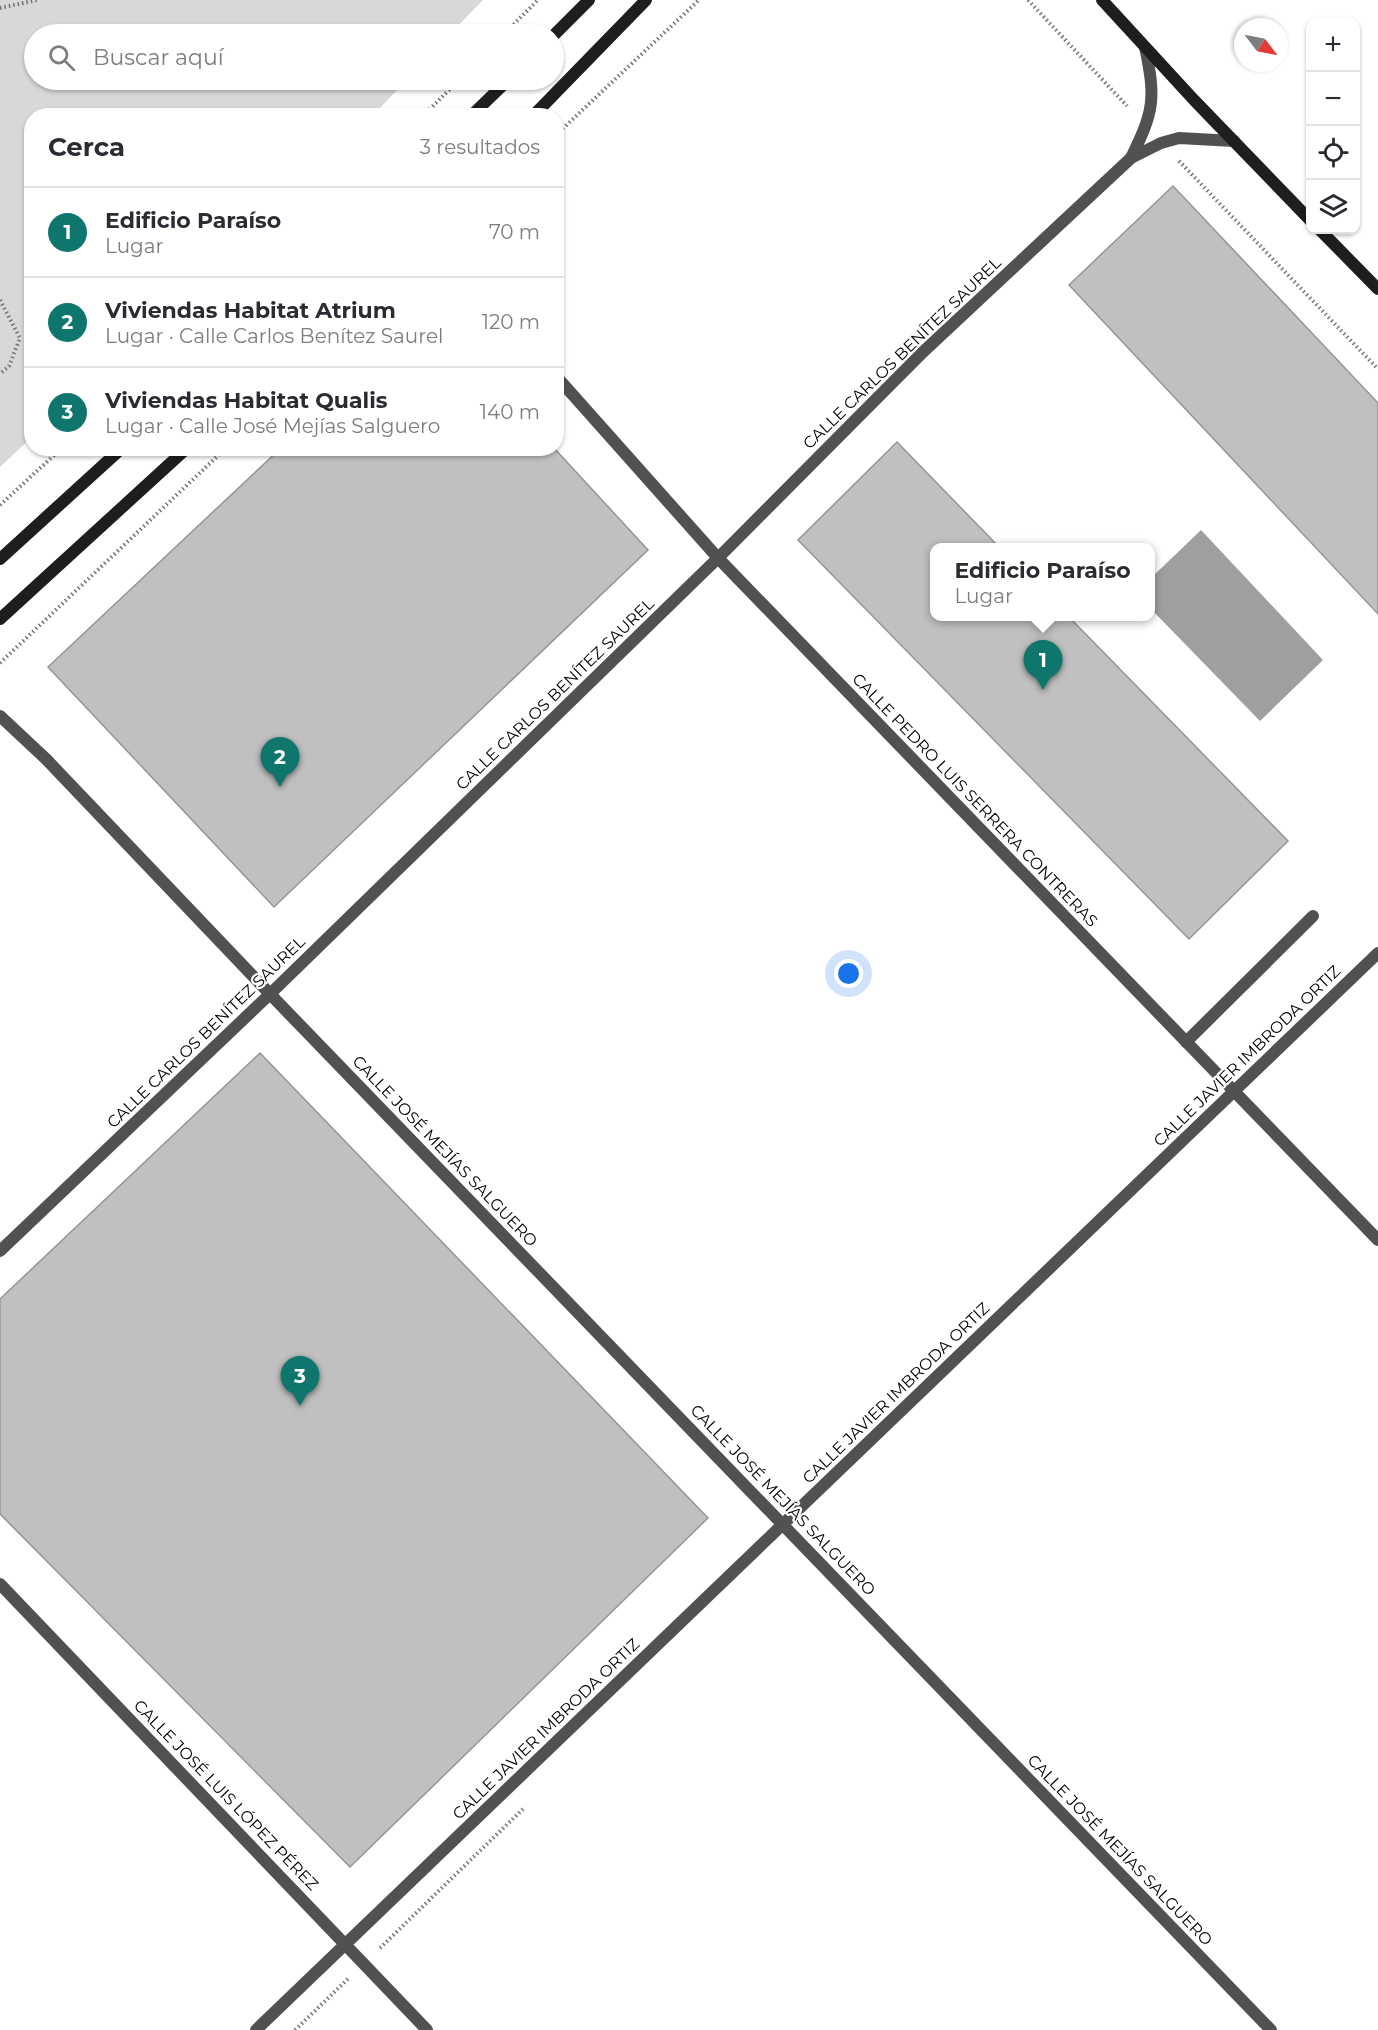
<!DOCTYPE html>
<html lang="es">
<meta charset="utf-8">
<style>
:root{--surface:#fff;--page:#f7f7f7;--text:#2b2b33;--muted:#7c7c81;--line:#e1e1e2;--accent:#0f766e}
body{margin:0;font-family:Montserrat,sans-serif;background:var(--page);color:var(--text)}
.controls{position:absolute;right:18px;top:18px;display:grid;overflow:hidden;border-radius:12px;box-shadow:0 2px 4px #0004}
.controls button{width:54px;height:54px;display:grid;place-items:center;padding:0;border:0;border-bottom:2px solid var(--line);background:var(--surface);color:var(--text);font:30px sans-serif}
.compass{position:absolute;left:1234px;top:18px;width:54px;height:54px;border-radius:50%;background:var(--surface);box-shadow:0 2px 4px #0004;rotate:122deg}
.you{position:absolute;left:849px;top:974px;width:21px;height:21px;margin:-15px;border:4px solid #fff;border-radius:50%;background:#1a73e8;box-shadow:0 0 0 9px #1a73e833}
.badge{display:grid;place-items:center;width:39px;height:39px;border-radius:50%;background:var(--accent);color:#fff;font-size:20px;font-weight:700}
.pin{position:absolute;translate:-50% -50px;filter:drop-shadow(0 2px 3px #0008)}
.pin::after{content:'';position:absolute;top:32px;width:21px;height:18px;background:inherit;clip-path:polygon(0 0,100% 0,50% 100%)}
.popup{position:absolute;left:930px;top:543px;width:225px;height:78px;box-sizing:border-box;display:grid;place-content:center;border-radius:12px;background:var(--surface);filter:drop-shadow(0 2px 4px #0005);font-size:20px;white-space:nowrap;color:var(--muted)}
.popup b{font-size:22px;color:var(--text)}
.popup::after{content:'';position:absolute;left:50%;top:100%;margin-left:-12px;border:12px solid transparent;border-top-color:var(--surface)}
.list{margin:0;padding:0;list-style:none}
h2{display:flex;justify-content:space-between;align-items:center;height:78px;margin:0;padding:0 24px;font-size:26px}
h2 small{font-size:20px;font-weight:400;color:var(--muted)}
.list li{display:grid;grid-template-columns:39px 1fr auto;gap:18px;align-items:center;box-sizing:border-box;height:90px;padding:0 24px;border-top:2px solid var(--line)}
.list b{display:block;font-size:22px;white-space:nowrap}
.list p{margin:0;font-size:20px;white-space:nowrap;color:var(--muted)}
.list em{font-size:20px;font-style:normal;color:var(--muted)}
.icon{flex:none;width:33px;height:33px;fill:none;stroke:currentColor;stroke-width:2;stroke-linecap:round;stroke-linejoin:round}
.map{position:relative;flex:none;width:1378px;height:2030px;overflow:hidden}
.search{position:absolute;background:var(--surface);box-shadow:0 2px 4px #0004;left:24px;top:24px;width:540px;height:66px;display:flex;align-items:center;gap:15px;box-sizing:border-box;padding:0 21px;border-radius:33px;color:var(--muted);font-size:22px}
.panel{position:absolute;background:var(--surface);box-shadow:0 2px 4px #0004;left:24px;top:108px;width:540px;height:348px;border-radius:24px}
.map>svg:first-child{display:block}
.green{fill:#d8d8d8}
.water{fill:#9f9f9f}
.building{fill:#c0c0c0;stroke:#959595;stroke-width:1.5}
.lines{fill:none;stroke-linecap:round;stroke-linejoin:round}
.path{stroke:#737373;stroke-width:4;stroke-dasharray:1.5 3;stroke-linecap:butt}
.service{stroke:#515151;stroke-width:12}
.pedestrian{stroke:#515151;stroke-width:12}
.minor{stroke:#515151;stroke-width:12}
.secondary{stroke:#1e1e1e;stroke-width:12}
.labels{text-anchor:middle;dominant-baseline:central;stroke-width:4.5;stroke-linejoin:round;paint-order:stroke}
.street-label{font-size:16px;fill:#000;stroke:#fff}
</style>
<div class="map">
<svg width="1378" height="2030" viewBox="0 0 1378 2030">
<rect width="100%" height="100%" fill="#fff"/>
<path class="green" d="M0,0H483L450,34H34V80H407L373,115L32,116L31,438L0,467Z"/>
<path class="water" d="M1201,530L1323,660L1260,721L1151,609V578Z"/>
<g class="building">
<path d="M1173,186L1378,403V614L1069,285Z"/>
<path d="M897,442L1000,548H935V616H1068L1288,841L1189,939L798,540Z"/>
<path d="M281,448H554L648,550L274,907L48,667Z"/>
<path d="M260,1053L708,1518L350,1867L0,1514V1299Z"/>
</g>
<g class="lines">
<g class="path">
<path d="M1028,0L1127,106"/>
<path d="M0,8L37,0"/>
<path d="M504,34L538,0"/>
<path d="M423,116L459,80"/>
<path d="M556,135L699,0"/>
<path d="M1179,161L1378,369"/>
<path d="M0,300L20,338L9,366L0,374"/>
<path d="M0,505L62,448"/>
<path d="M0,663L226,448"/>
<path d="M380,1948L523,1809"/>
<path d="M295,2030L349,1978"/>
</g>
<path class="service" d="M1186,1042L1313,916"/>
<g class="pedestrian">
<path d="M556,376L718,558"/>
<path d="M0,716L47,760L270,994"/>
<path d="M256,2030L1378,953"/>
</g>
<g class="minor">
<path d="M1131,158C1154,111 1156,99 1145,47"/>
<path d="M718,558L1378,1240"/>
<path d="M270,994L1271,2030"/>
<path d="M0,1251L270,994L718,558L923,352L1131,158L1161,143L1179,138L1234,141"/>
<path d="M0,1584L427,2030"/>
</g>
<g class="secondary">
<path d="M1102,0L1194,100L1310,220"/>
<path d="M554,35L589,0"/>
<path d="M471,116L508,80"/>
<path d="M533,116L646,0"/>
<path d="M1320,230L1378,289"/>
<path d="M0,559L122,448"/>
<path d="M0,619L187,448"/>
</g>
</g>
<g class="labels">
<g class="street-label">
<text transform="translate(902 353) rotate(-44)">CALLE CARLOS BENÍTEZ SAUREL</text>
<text transform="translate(555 694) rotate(-44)">CALLE CARLOS BENÍTEZ SAUREL</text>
<text transform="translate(975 800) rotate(46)">CALLE PEDRO LUIS SERRERA CONTRERAS</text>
<text transform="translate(206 1032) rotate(-44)">CALLE CARLOS BENÍTEZ SAUREL</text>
<text transform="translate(1247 1056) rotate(-44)">CALLE JAVIER IMBRODA ORTIZ</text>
<text transform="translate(445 1151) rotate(46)">CALLE JOSÉ MEJÍAS SALGUERO</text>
<text transform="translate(896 1393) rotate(-44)">CALLE JAVIER IMBRODA ORTIZ</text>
<text transform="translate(783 1500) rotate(46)">CALLE JOSÉ MEJÍAS SALGUERO</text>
<text transform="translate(546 1729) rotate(-44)">CALLE JAVIER IMBRODA ORTIZ</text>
<text transform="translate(226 1795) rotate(46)">CALLE JOSÉ LUIS LÓPEZ PÉREZ</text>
<text transform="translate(1120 1850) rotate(46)">CALLE JOSÉ MEJÍAS SALGUERO</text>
</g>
</g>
</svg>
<div class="controls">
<button>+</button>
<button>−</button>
<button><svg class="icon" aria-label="locate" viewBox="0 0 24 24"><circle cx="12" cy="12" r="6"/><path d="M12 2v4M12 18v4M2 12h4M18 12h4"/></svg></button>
<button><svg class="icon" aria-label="layers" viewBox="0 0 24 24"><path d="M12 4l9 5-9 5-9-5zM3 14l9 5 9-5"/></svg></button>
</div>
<svg class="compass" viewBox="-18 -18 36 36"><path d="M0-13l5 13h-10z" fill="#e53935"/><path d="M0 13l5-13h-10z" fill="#7c7c81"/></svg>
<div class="you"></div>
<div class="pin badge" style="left:1043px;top:690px">1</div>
<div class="popup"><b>Edificio Paraíso</b>Lugar</div>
<div class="pin badge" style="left:280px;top:787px">2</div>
<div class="pin badge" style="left:300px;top:1406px">3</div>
<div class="search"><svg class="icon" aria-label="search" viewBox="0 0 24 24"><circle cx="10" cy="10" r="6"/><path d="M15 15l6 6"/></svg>Buscar aquí</div>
<section class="panel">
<h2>Cerca<small>3 resultados</small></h2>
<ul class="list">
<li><span class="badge">1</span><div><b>Edificio Paraíso</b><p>Lugar</p></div><em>70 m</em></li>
<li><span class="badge">2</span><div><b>Viviendas Habitat Atrium</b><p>Lugar · Calle Carlos Benítez Saurel</p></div><em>120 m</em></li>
<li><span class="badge">3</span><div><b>Viviendas Habitat Qualis</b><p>Lugar · Calle José Mejías Salguero</p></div><em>140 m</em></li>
</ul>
</section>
</div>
